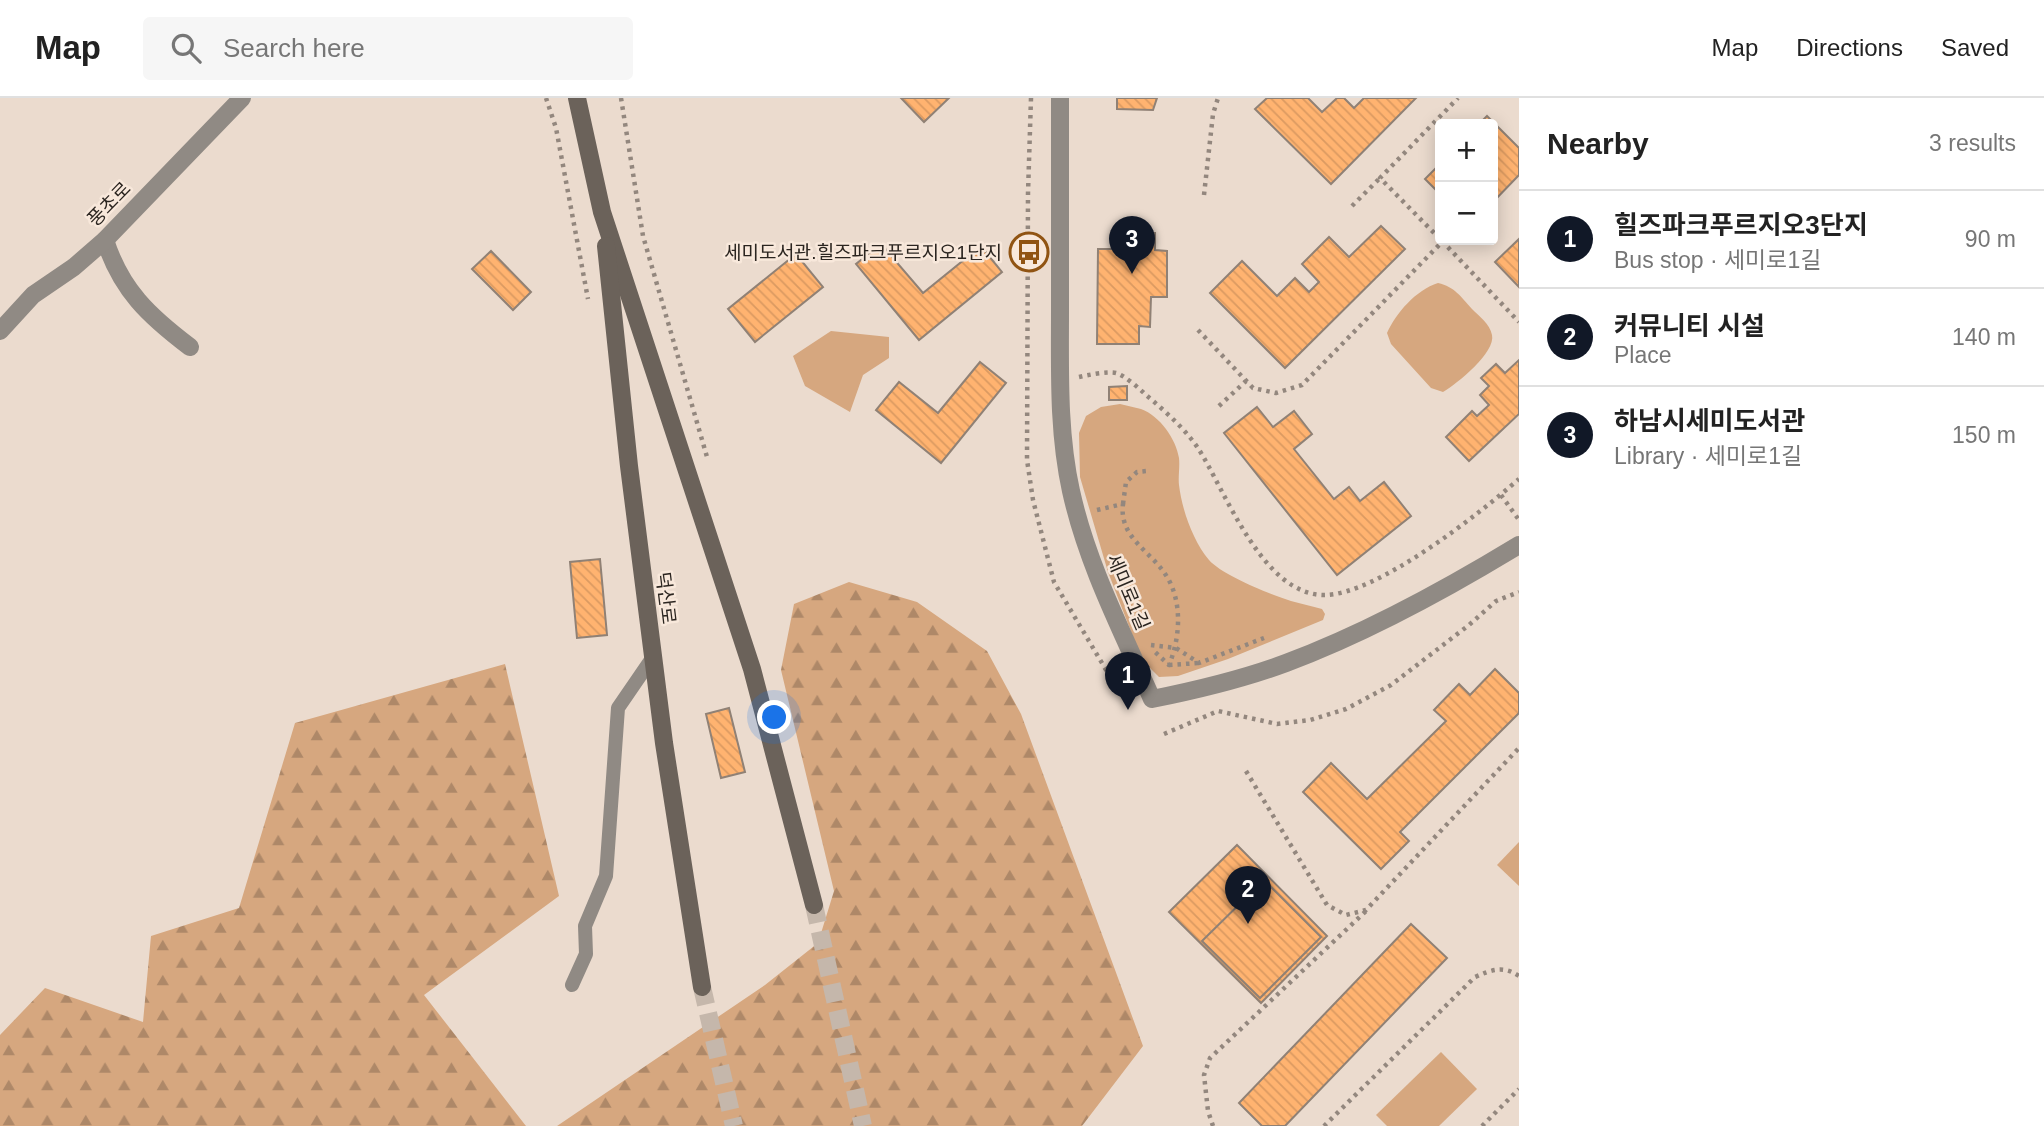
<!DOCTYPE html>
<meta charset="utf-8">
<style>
:root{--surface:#fff;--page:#f6f6f6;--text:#222;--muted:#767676;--line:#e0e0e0;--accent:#111827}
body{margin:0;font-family:Arial,"Noto Sans KR",sans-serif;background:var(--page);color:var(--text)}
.controls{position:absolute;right:21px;top:21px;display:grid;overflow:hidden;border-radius:7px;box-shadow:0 4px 18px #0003}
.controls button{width:63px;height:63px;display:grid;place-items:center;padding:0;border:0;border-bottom:2px solid var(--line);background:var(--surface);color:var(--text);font:35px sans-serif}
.you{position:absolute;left:775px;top:620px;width:24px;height:24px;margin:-18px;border:5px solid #fff;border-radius:50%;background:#1a73e8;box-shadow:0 0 0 10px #1a73e833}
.badge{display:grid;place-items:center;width:46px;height:46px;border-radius:50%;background:var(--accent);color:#fff;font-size:23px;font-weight:700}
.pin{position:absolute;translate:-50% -58px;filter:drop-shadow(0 2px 4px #0008)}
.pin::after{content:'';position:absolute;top:37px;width:24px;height:21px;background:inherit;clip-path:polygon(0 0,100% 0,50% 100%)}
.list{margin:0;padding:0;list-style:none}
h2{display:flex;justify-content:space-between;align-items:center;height:91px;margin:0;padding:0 28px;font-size:30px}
h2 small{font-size:23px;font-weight:400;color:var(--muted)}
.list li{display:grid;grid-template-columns:46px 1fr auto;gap:21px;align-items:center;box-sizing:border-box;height:98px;padding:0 28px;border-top:2px solid var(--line)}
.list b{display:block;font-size:26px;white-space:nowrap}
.list p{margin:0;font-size:23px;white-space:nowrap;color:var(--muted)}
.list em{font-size:23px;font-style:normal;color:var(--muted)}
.icon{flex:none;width:38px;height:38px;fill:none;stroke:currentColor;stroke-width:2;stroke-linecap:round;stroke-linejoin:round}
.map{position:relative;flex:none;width:1519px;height:1028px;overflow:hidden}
header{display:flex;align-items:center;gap:42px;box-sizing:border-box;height:98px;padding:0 35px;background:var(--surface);border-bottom:2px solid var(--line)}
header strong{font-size:33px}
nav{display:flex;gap:38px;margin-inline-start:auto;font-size:24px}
.search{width:490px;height:63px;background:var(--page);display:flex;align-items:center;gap:18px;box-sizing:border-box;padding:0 24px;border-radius:7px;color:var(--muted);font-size:26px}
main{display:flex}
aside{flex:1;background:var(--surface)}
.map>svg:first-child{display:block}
.forest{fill:url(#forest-firs)}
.green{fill:#d6a77f}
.building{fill:url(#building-back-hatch);stroke:#908175;stroke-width:2}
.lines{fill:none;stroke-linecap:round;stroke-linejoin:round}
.secondary-tunnel{stroke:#c5b7ab;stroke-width:18;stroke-dasharray:18 9;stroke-linecap:butt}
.path{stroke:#93877e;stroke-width:4.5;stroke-dasharray:3.5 5;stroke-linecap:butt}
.lane{stroke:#908a84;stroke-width:14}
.street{stroke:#908a84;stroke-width:18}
.secondary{stroke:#6b625a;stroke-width:18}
.labels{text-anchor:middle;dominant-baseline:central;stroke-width:5;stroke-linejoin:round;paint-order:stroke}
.street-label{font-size:19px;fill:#2b2520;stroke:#f8e8db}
.poi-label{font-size:19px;fill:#2b2520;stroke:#f8e8db;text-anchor:end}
</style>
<header>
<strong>Map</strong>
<div class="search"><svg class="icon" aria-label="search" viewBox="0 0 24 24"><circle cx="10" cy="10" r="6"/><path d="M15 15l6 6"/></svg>Search here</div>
<nav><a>Map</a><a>Directions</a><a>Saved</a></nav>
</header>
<main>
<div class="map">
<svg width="1519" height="1028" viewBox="0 0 1519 1028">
<defs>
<pattern id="forest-firs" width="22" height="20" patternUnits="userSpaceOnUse" patternTransform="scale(1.75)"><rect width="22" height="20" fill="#d6a77f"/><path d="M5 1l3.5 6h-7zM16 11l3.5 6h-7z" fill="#ae8868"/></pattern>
<pattern id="building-back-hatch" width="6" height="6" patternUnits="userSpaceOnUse" patternTransform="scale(1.75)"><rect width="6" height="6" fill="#ffb370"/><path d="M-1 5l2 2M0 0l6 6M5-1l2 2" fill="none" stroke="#db9a61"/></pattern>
</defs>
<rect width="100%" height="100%" fill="#ebdbce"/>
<g class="forest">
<path d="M849,484L917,504L987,553L1021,616L1143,948L1082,1028H557L765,887L818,845L834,793L781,572L794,506Z"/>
<path d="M505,566L559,798L424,897L526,1028H0V937L45,890L143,924L151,838L239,810L295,625Z"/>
</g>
<g class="green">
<path d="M1438,185C1455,189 1460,198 1472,211C1479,218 1490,226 1492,237C1496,254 1457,286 1443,294L1431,290L1391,246L1387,235C1396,215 1416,192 1438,185Z"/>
<path d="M831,233L889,239V260L863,277L850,314L805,288L793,258Z"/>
<path d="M1120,306C1127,308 1134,309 1141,311C1160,318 1176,341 1179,360C1180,369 1178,379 1179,387C1182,412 1193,443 1209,462C1222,477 1271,497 1291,503C1301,506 1312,508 1322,511L1325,516L1323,522L1228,561L1178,578L1159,579L1142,562L1108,474L1080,379L1079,335L1086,318L1101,309Z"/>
<path d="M1519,744V788L1497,767Z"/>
<path d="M1441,954L1477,991L1439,1028H1387L1376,1017Z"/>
</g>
<g class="building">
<path d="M901,0H949L924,24Z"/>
<path d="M1117,0H1157L1153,12L1117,11Z"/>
<path d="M1267,0H1308L1322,14L1337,0H1344L1354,10L1364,0H1416L1331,86L1255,11Z"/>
<path d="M1487,18L1519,50V77L1493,104V26H1479Z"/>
<path d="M1440,66V96L1425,81Z"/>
<path d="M1381,128L1405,151L1285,270L1210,195L1242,163L1277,198L1295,180L1309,194L1319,184L1302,166L1329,139L1349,159Z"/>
<path d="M1115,135H1155V152L1167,153V199H1151L1150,229L1139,228V246H1097L1098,151H1115Z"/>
<path d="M1519,141V189L1495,164Z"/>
<path d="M881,146L923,195L981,148L1002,174L919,242L856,166Z"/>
<path d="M491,153L531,194L513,212L472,171Z"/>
<path d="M796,156L823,189L755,244L728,211Z"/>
<path d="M1519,262V316L1469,363L1446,339L1472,313L1477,318L1489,307L1480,297L1489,288L1481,280L1496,266L1505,275Z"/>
<path d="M980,264L1006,285L941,365L876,312L899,284L938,315Z"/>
<path d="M1127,288V302H1109V289Z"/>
<path d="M1257,309L1273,329L1294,313L1312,336L1294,351L1334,401L1349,389L1360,403L1384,384L1411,418L1337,477L1224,335Z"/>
<path d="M600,461L607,537L577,540L570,464Z"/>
<path d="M1495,571L1519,595V615L1400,734L1409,743L1381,771L1303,694L1331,665L1367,701L1446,623L1434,612L1459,586L1470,597Z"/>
<path d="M729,610L745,674L721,680L706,616Z"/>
<path d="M1237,747L1327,838L1261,905L1169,814Z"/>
<path d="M1264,782L1321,839L1260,900L1202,843Z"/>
<path d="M1411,826L1447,860L1285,1028H1262L1239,1005Z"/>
</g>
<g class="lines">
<g class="secondary-tunnel">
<path d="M814,807L863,1028"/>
<path d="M702,889L734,1028"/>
</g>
<g class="path">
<path d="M546,0L556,30L588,201"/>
<path d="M621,0L643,138L707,359"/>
<path d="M1031,0L1028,95L1027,362L1033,402L1054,484L1115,587"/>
<path d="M1204,97L1213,16L1218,0"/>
<path d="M1352,108L1380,80"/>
<path d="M1440,141L1380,80L1458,0"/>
<path d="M1442,143L1519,224"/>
<path d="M1198,232L1253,290L1276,295L1302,287L1443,143"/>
<path d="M1079,279C1088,277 1108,273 1116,275C1124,277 1140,291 1146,297C1165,313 1184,330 1198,350C1226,394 1263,498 1325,497C1378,496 1479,416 1519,381"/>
<path d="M1219,308L1246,283"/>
<path d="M1501,397L1519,422"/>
<path d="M1123,406L1126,384L1137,374L1147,373"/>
<path d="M1097,412L1123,406C1119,438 1147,451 1163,473C1183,499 1181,538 1169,567L1155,554"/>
<path d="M1151,547L1176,550L1199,565L1264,540"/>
<path d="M1169,567L1199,565"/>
<path d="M1164,636L1218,613L1277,626L1310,622L1346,611L1391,587L1469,527L1496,503L1519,494"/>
<path d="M1246,673L1327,807L1346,817L1366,812L1519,650"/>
<path d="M1213,1028L1208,1013L1204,977L1210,960L1366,813"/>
<path d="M1324,1028L1475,879C1491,872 1503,867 1519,878"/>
<path d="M1482,1028L1519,991"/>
</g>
<path class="lane" d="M572,887L586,856L585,828L606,778L618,610L653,559"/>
<g class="street">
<path d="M1060,0C1060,71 1060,142 1060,213C1060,274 1058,334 1071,393C1087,466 1122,533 1152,601C1197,592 1243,581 1286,565C1367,535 1445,492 1519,447"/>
<path d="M105,142C121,192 149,218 190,249"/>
<path d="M0,233L33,197L74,169L105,142L242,0"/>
</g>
<g class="secondary">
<path d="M577,0L602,114L752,571L814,807"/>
<path d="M606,148L629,368L664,645L702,889"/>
</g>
</g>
<defs>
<symbol id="bus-ring" viewBox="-11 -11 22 22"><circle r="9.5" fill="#f8e8db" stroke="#905413" stroke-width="1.5"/><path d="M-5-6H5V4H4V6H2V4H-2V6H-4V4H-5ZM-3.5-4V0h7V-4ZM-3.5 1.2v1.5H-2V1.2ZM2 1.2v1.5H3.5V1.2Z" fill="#905413"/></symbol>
</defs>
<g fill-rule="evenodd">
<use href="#bus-ring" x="1007" y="132" width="44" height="44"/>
</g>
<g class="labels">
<g class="street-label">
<text transform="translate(109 106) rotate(-46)">풍초로</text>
<text transform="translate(1128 494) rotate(67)">세미로1길</text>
<text transform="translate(666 500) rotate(83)">덕산로</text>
</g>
<g class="poi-label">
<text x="1002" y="154">세미도서관.힐즈파크푸르지오1단지</text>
</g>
</g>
</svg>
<div class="controls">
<button>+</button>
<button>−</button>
</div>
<div class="you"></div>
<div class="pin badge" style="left:1128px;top:612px">1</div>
<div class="pin badge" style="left:1248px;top:826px">2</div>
<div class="pin badge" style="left:1132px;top:176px">3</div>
</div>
<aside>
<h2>Nearby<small>3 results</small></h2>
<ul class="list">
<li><span class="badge">1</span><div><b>힐즈파크푸르지오3단지</b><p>Bus stop · 세미로1길</p></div><em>90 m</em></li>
<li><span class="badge">2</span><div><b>커뮤니티 시설</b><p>Place</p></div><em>140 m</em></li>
<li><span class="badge">3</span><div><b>하남시세미도서관</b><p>Library · 세미로1길</p></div><em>150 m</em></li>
</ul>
</aside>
</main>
